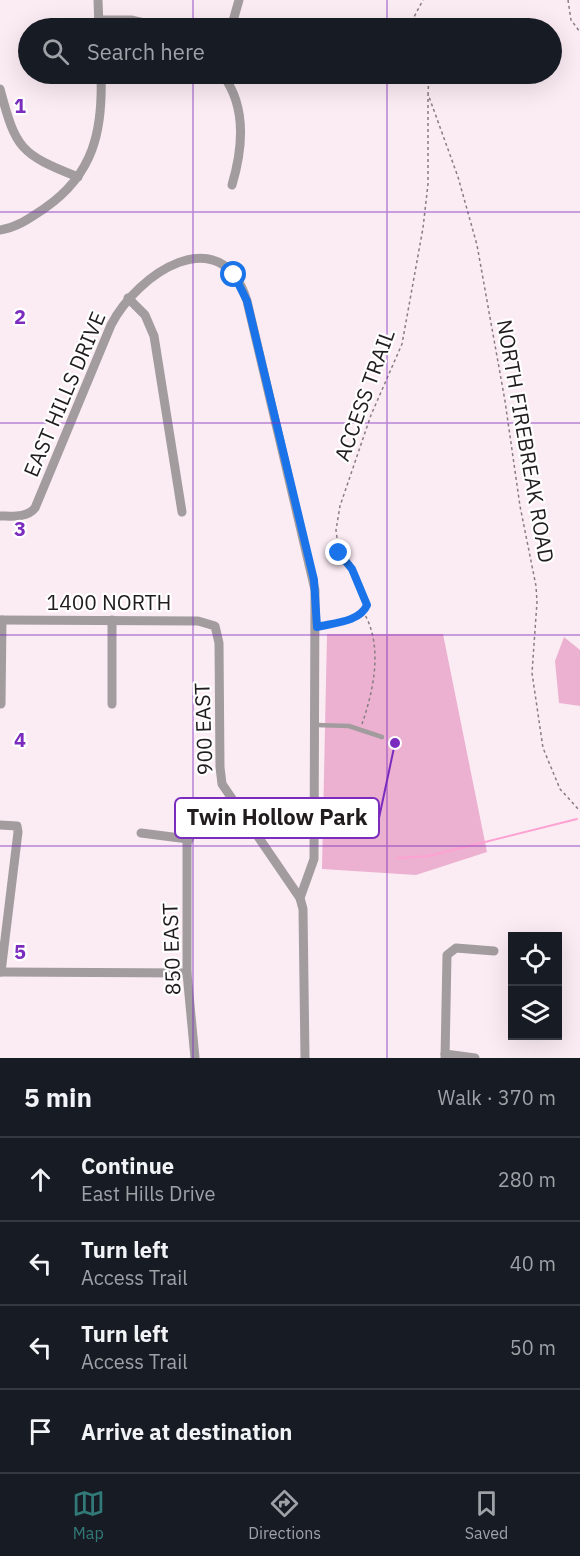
<!DOCTYPE html>
<meta charset="utf-8">
<style>
:root{--surface:#171b24;--page:#242831;--text:#f1f3f6;--muted:#9ea1a6;--line:#363941;--accent:#317a78}
body{margin:0;font-family:"IBM Plex Sans",sans-serif;background:var(--page);color:var(--text)}
.controls{position:absolute;right:18px;bottom:18px;display:grid;overflow:hidden;border-radius:0px;box-shadow:0 6px 24px #0002}
.controls button{width:54px;height:54px;display:grid;place-items:center;padding:0;border:0;border-bottom:2px solid var(--line);background:var(--surface);color:var(--text);font:30px sans-serif}
.stop{position:absolute;width:18px;height:18px;margin:-14px;border:4px solid #1a73e8;border-radius:50%;background:#fff}
.stop.end{background:#1a73e8;border-color:#fff;box-shadow:0 2px 6px #0008}
.list{margin:0;padding:0;list-style:none}
h2{display:flex;justify-content:space-between;align-items:center;height:78px;margin:0;padding:0 24px;font-size:26px}
h2 small{font-size:20px;font-weight:400;color:var(--muted)}
.list li{display:grid;grid-template-columns:39px 1fr auto;gap:18px;align-items:center;box-sizing:border-box;height:84px;padding:0 24px;border-top:2px solid var(--line)}
.list b{display:block;font-size:22px;white-space:nowrap}
.list p{margin:0;font-size:20px;white-space:nowrap;color:var(--muted)}
.list em{font-size:20px;font-style:normal;color:var(--muted)}
.icon{flex:none;width:33px;height:33px;fill:none;stroke:currentColor;stroke-width:2;stroke-linecap:round;stroke-linejoin:round}
.map{position:relative;flex:none;width:580px;height:1058px;overflow:hidden}
.search{position:absolute;background:var(--surface);box-shadow:0 6px 24px #0002;left:18px;right:18px;top:18px;height:66px;display:flex;align-items:center;gap:15px;box-sizing:border-box;padding:0 21px;border-radius:33px;color:var(--muted);font-size:22px}
.sheet{height:414px;background:var(--surface)}
nav{display:flex;justify-content:space-around;align-items:center;box-sizing:border-box;height:84px;border-top:2px solid var(--line);background:var(--surface);font-size:16px;color:var(--muted)}
nav a{display:grid;justify-items:center;gap:3px}
nav .on{color:var(--accent)}
.map>svg:first-child{display:block}
.green{fill:#ecb1d0}
.lines{fill:none;stroke-linecap:round;stroke-linejoin:round}
.stream{stroke:#fea1d3;stroke-width:2}
.path{stroke:#877d81;stroke-width:1.5;stroke-dasharray:3 3;stroke-linecap:butt}
.lane{stroke:#a29c9f;stroke-width:4.5}
.street{stroke:#a29c9f;stroke-width:9}
.route{stroke:#1a73e8;stroke-width:8}
.grid{fill:none;stroke:#7b2cbf;stroke-width:1.5;stroke-opacity:0.55}
.labels{text-anchor:middle;dominant-baseline:central;stroke-width:4.5;stroke-linejoin:round;paint-order:stroke}
.street-label{font-size:21px;fill:#211c1e;stroke:#fff}
.grid-label{font-size:20px;text-anchor:middle;font-weight:bold;fill:#7b2cbf;stroke:#fff;stroke-width:4.5;stroke-linejoin:round;paint-order:stroke}
.leader{fill:none;stroke:#7b2cbf;stroke-width:2}
.callout-dot{fill:#7b2cbf;stroke:#fff;stroke-width:2}
.callout{fill:#fff;stroke:#7b2cbf;stroke-width:2}
.callout-label{font-size:22px;text-anchor:middle;font-weight:bold;fill:#211c1e}
</style>
<div class="map">
<svg width="580" height="1058" viewBox="0 0 580 1058">
<rect width="100%" height="100%" fill="#fbecf3"/>
<g class="green">
<path d="M327,634H443L487,852L416,875L322,869Z"/>
<path d="M564,637L580,650V706L559,703L555,661Z"/>
</g>
<g class="lines">
<path class="stream" d="M397,858L429,856L577,819"/>
<g class="path">
<path d="M568,0L571,20L580,32"/>
<path d="M416,28L414,17L423,0"/>
<path d="M429,74L428,94L458,177L477,245L505,401L520,506L536,586L537,602L532,673L543,748L560,789L580,811"/>
<path d="M323,626L352,618L364,612L367,605L352,569L339,553L336,530L340,506L371,415L402,344L423,228L428,184V95"/>
<path d="M362,724C374,689 383,646 364,613"/>
</g>
<path class="lane" d="M316,725L349,726L382,737"/>
<g class="street">
<path d="M98,0L99,28"/>
<path d="M98,20H131L166,28"/>
<path d="M231,28L239,0"/>
<path d="M222,74C247,106 243,148 232,185"/>
<path d="M0,89C16,149 20,154 78,177"/>
<path d="M0,230C18,227 30,218 45,208C94,174 103,130 101,74"/>
<path d="M128,298L145,315L154,336L182,512"/>
<path d="M0,516C12,516 27,518 35,508L111,325C137,274 221,217 247,301L315,590L314,859L300,898"/>
<path d="M0,620L198,621L215,626L219,643L220,767L222,784L300,898L303,909L305,1058"/>
<path d="M1,704L2,620"/>
<path d="M112,704V620"/>
<path d="M0,825L17,826L18,832L1,972"/>
<path d="M141,833L188,839"/>
<path d="M0,972L187,973"/>
<path d="M445,1054L475,1058"/>
<path d="M195,1058L187,973V843L193,832L233,804"/>
<path d="M445,1058L447,955L456,948L494,951"/>
</g>
</g>
<g class="lines">
<path class="route" d="M234,275L247,301L314,580L317,627C333,623 360,622 367,605L352,569L339,553"/>
</g>
<path class="grid" d="M193,0V28M387,0V28M193,74V1058M387,74V1058M0,212H580M0,423H580M0,635H580M0,846H580"/>
<g class="labels">
<g class="street-label">
<text transform="translate(64 394) rotate(-67)">EAST HILLS DRIVE</text>
<text transform="translate(364 395) rotate(-70)">ACCESS TRAIL</text>
<text transform="translate(526 441) rotate(80)">NORTH FIREBREAK ROAD</text>
<text x="109" y="602">1400 NORTH</text>
<text transform="translate(203 729) rotate(-92)">900 EAST</text>
<text transform="translate(171 949) rotate(-92)">850 EAST</text>
</g>
</g>
<g class="grid-label">
<text x="20" y="113">1</text>
<text x="20" y="324">2</text>
<text x="20" y="536">3</text>
<text x="20" y="747">4</text>
<text x="20" y="959">5</text>
</g>
<path class="leader" d="M395 743L379 818"/>
<circle class="callout-dot" cx="395" cy="743" r="6"/>
<rect class="callout" x="175" y="798" width="204" height="40" rx="6"/>
<g class="callout-label">
<text x="277" y="825">Twin Hollow Park</text>
</g>
</svg>
<div class="controls">
<button><svg class="icon" aria-label="locate" viewBox="0 0 24 24"><circle cx="12" cy="12" r="6"/><path d="M12 2v4M12 18v4M2 12h4M18 12h4"/></svg></button>
<button><svg class="icon" aria-label="layers" viewBox="0 0 24 24"><path d="M12 4l9 5-9 5-9-5zM3 14l9 5 9-5"/></svg></button>
</div>
<div class="stop" style="left:234px;top:275px"></div>
<div class="stop end" style="left:339px;top:553px"></div>
<div class="search"><svg class="icon" aria-label="search" viewBox="0 0 24 24"><circle cx="10" cy="10" r="6"/><path d="M15 15l6 6"/></svg>Search here</div>
</div>
<section class="sheet">
<h2>5 min<small>Walk · 370 m</small></h2>
<ul class="list">
<li><svg class="icon" aria-label="ahead" viewBox="0 0 24 24"><path d="M12 20V5M6 11l6-6 6 6"/></svg><div><b>Continue</b><p>East Hills Drive</p></div><em>280 m</em></li>
<li><svg class="icon" aria-label="left" viewBox="0 0 24 24"><path d="M17 20v-9H6M10 6l-5 5 5 5"/></svg><div><b>Turn left</b><p>Access Trail</p></div><em>40 m</em></li>
<li><svg class="icon" aria-label="left" viewBox="0 0 24 24"><path d="M17 20v-9H6M10 6l-5 5 5 5"/></svg><div><b>Turn left</b><p>Access Trail</p></div><em>50 m</em></li>
<li><svg class="icon" aria-label="arrive" viewBox="0 0 24 24"><path d="M6 21V4h12l-3 4 3 4H6"/></svg><div><b>Arrive at destination</b></div></li>
</ul>
</section>
<nav>
<a class="on"><svg class="icon" aria-label="map" viewBox="0 0 24 24"><path d="M3 6l6-2 6 2 6-2v14l-6 2-6-2-6 2zM9 4v14M15 6v14"/></svg>Map</a>
<a><svg class="icon" aria-label="directions" viewBox="0 0 24 24"><path d="M12 3l9 9-9 9-9-9zM9 14v-3h6M13 9l2 2-2 2"/></svg>Directions</a>
<a><svg class="icon" aria-label="saved" viewBox="0 0 24 24"><path d="M7 4h10v16l-5-4-5 4z"/></svg>Saved</a>
</nav>
